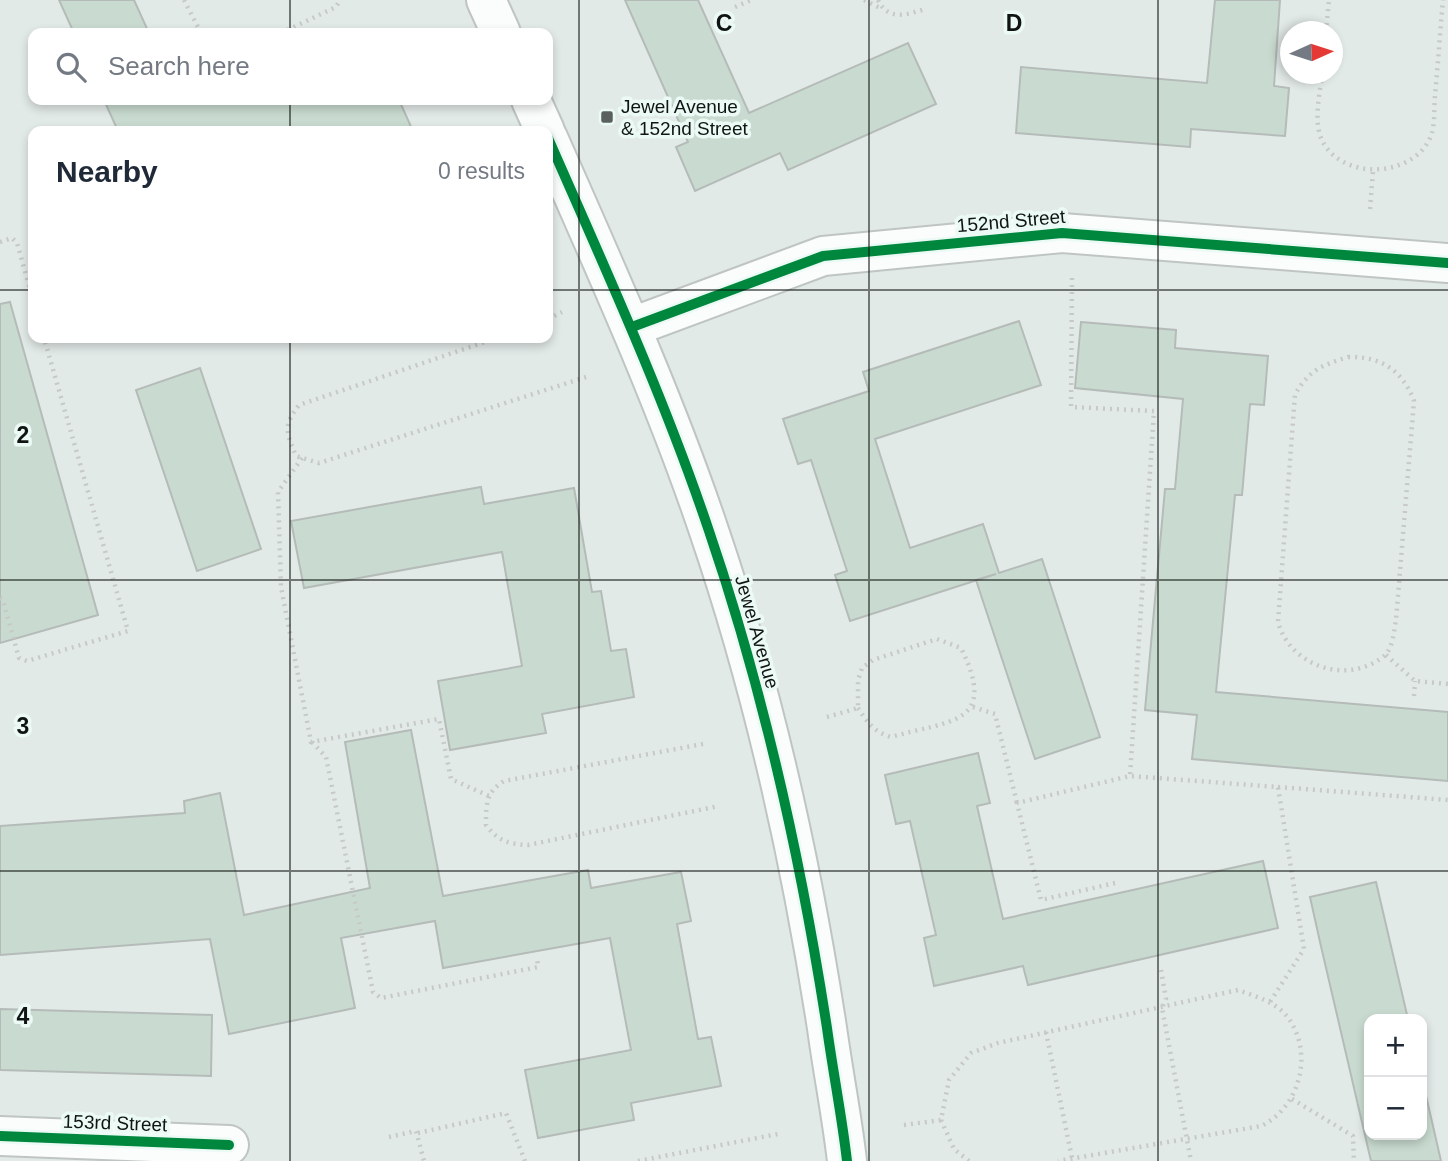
<!DOCTYPE html>
<meta charset="utf-8">
<style>
:root{--surface:#fff;--page:#f2f2f3;--text:#1f2937;--muted:#747a83;--line:#e0e1e3}
body{margin:0;font-family:Helvetica,sans-serif;background:var(--page);color:var(--text)}
.controls{position:absolute;right:21px;bottom:21px;display:grid;overflow:hidden;border-radius:14px;box-shadow:0 4px 10px #0003}
.controls button{width:63px;height:63px;display:grid;place-items:center;padding:0;border:0;border-bottom:2px solid var(--line);background:var(--surface);color:var(--text);font:35px sans-serif}
.compass{position:absolute;left:1280px;top:21px;width:63px;height:63px;border-radius:50%;background:var(--surface);box-shadow:0 4px 10px #0003;rotate:87deg}
.list{margin:0;padding:0;list-style:none}
h2{display:flex;justify-content:space-between;align-items:center;height:91px;margin:0;padding:0 28px;font-size:30px}
h2 small{font-size:23px;font-weight:400;color:var(--muted)}
.icon{flex:none;width:38px;height:38px;fill:none;stroke:currentColor;stroke-width:2;stroke-linecap:round;stroke-linejoin:round}
.map{position:relative;flex:none;width:1448px;height:1161px;overflow:hidden}
.search{position:absolute;background:var(--surface);box-shadow:0 4px 10px #0003;left:28px;top:28px;width:525px;height:77px;display:flex;align-items:center;gap:18px;box-sizing:border-box;padding:0 24px;border-radius:14px;color:var(--muted);font-size:26px}
.panel{position:absolute;background:var(--surface);box-shadow:0 4px 10px #0003;left:28px;top:126px;width:525px;height:217px;border-radius:14px}
.map>svg:first-child{display:block}
.building{fill:#c9dbd0;stroke:#b5bbb8;stroke-width:2}
.lines{fill:none;stroke-linecap:round;stroke-linejoin:round}
.minor-casing{stroke:#bfc5c3;stroke-width:42}
.path{stroke:#c6c9c7;stroke-width:4.5;stroke-dasharray:2 5;stroke-linecap:butt}
.minor{stroke:#fbfcfc;stroke-width:38}
.cycleway-casing{stroke:#ecfaf6;stroke-width:15}
.cycleway{stroke:#00873e;stroke-width:10}
.grid{fill:none;stroke:#101513;stroke-width:2;stroke-opacity:0.55}
.poi-dot{fill:#5a605e;stroke:#ecfaf6;stroke-width:2.5}
.labels{text-anchor:middle;dominant-baseline:central;stroke-width:7;stroke-linejoin:round;paint-order:stroke}
.poi-label{font-size:19px;fill:#101513;stroke:#ecfaf6;text-anchor:start}
.street-label{font-size:19px;fill:#101513;stroke:#ecfaf6}
.grid-label{font-size:23px;text-anchor:middle;font-weight:bold;fill:#101513;stroke:#ecfaf6;stroke-width:7;stroke-linejoin:round;paint-order:stroke}
</style>
<div class="map">
<svg width="1448" height="1161" viewBox="0 0 1448 1161">
<rect width="100%" height="100%" fill="#e2eae8"/>
<g class="building">
<path d="M59,0H134L149,33H74Z"/>
<path d="M625,0H698L749,113L908,43L936,104L788,170L780,153L695,191L676,147L688,142Z"/>
<path d="M1215,0H1280L1274,86L1289,88L1285,136L1191,129L1190,147L1016,133L1021,67L1207,83Z"/>
<path d="M104,100H399L413,131H118Z"/>
<path d="M10,302L98,615L0,643V304Z"/>
<path d="M1019,321L1041,385L875,439L910,548L983,524L999,573L1042,559L1100,737L1035,759L976,580L996,574L850,621L835,575L847,571L811,460L798,464L783,419L869,391L863,372Z"/>
<path d="M1081,322L1176,330L1175,348L1268,356L1264,405L1250,404L1242,495H1235L1216,692L1448,712V781L1192,759L1197,715L1145,710L1165,489H1175L1183,399L1075,388Z"/>
<path d="M200,368L261,549L197,571L136,390Z"/>
<path d="M481,487L484,504L574,488L592,592L601,591L611,651L626,649L634,697L542,714L546,733L450,750L438,681L522,666L502,552L304,588L291,521Z"/>
<path d="M411,730L443,896L588,870L591,888L681,872L691,921L677,924L698,1039L711,1037L721,1086L631,1103L634,1120L538,1138L525,1070L631,1050L610,938L443,968L435,921L341,938L355,1008L229,1034L210,939L0,955V826L185,813L184,801L220,793L244,915L370,888L345,742Z"/>
<path d="M978,753L990,803L977,806L1003,919L1263,861L1278,928L1028,985L1023,966L934,986L924,938L936,935L910,821L896,824L885,775Z"/>
<path d="M1376,882L1408,1019H1369V1135H1422V1078L1441,1161H1371L1320,942L1310,897Z"/>
<path d="M0,1009L212,1015L211,1076L0,1070Z"/>
</g>
<g class="lines">
<defs>
<g id="minor">
<path d="M486,0L501,33"/>
<path d="M531,100L545,131"/>
<path d="M548,138C605,268 664,397 709,531C764,692 801,860 827,1028C833,1072 842,1117 847,1161"/>
<path d="M632,327L823,256L1062,233L1448,263"/>
<path d="M0,1136L229,1145"/>
</g>
</defs>
<use href="#minor" class="minor-casing"/>
<g class="path">
<path d="M184,0L201,33"/>
<path d="M864,0L882,9"/>
<path d="M878,0C888,21 906,15 925,9"/>
<path d="M735,7L751,0"/>
<path d="M1326,32L1329,0"/>
<path d="M281,33L336,7L340,0"/>
<path d="M1322,74C1320,95 1311,127 1326,147C1350,181 1418,176 1432,133C1435,122 1434,107 1435,96C1438,64 1440,32 1443,0"/>
<path d="M1370,209L1373,171"/>
<path d="M0,242L12,238L17,243L33,300"/>
<path d="M1072,278L1071,407L1154,411L1130,776"/>
<path d="M548,319L562,312"/>
<path d="M497,338L299,405C283,426 286,432 296,456L319,463L586,377"/>
<path d="M1348,357C1381,356 1403,371 1414,401L1396,620C1394,630 1393,649 1384,656C1347,686 1290,666 1278,622L1295,394C1311,369 1320,366 1348,357Z"/>
<path d="M302,458L278,492L281,587L311,742L439,719L451,779L489,796"/>
<path d="M0,598L3,600L19,658L27,661L128,631L44,338"/>
<path d="M1386,655L1415,681L1448,684"/>
<path d="M1414,696L1415,681"/>
<path d="M973,707L995,714L1017,803"/>
<path d="M827,717L858,708V680L862,668L873,660L937,639L961,648C999,725 950,720 891,737C874,732 867,722 858,708"/>
<path d="M312,742L326,757L373,992L381,998L538,967L537,957"/>
<path d="M703,744L504,781C486,792 486,804 486,825C498,841 508,844 528,845L719,806"/>
<path d="M1278,787L1448,800"/>
<path d="M1115,883L1041,900L1017,803L1130,776L1278,787L1304,949L1270,1002"/>
<path d="M1161,970L1166,999L1162,1008L1191,1161"/>
<path d="M1046,1032L1072,1158"/>
<path d="M1292,1099L1353,1136L1354,1161"/>
<path d="M904,1125L941,1120"/>
<path d="M418,1133L506,1113L525,1161"/>
<path d="M389,1137L416,1131L424,1161"/>
<path d="M638,1161L778,1134"/>
<path d="M969,1161L954,1149L941,1120L949,1080L971,1053L998,1043L1238,990C1257,997 1277,1002 1289,1019C1314,1055 1299,1108 1261,1126L1058,1161"/>
</g>
<use href="#minor" class="minor"/>
<defs>
<g id="cycleway">
<path d="M548,138C605,268 664,397 709,531C764,692 801,860 827,1028C833,1072 842,1117 847,1161"/>
<path d="M632,327L823,256L1062,233L1448,263"/>
<path d="M0,1136L229,1145"/>
</g>
</defs>
<use href="#cycleway" class="cycleway-casing"/>
<use href="#cycleway" class="cycleway"/>
</g>
<path class="grid" d="M290,0V33M579,0V1161M869,0V1161M1158,0V1161M290,100V131M0,290H33M548,290H1448M290,338V1161M0,580H1448M0,871H1448"/>
<rect class="poi-dot" x="600" y="110" width="14" height="14" rx="3.5"/>
<g class="labels">
<g class="poi-label">
<text x="621" y="106">Jewel Avenue<tspan x="621" dy="22">&amp; 152nd Street</tspan></text>
</g>
<g class="street-label">
<text transform="translate(1011 221) rotate(-5)">152nd Street</text>
<text transform="translate(757 632) rotate(74)">Jewel Avenue</text>
<text transform="translate(115 1123) rotate(2)">153rd Street</text>
</g>
</g>
<g class="grid-label">
<text x="724" y="31">C</text>
<text x="1014" y="31">D</text>
<text x="23" y="443">2</text>
<text x="23" y="734">3</text>
<text x="23" y="1024">4</text>
</g>
</svg>
<div class="controls">
<button>+</button>
<button>−</button>
</div>
<svg class="compass" viewBox="-18 -18 36 36"><path d="M0-13l5 13h-10z" fill="#e53935"/><path d="M0 13l5-13h-10z" fill="#747a83"/></svg>
<div class="search"><svg class="icon" aria-label="search" viewBox="0 0 24 24"><circle cx="10" cy="10" r="6"/><path d="M15 15l6 6"/></svg>Search here</div>
<section class="panel">
<h2>Nearby<small>0 results</small></h2>
<ul class="list">
</ul>
</section>
</div>
